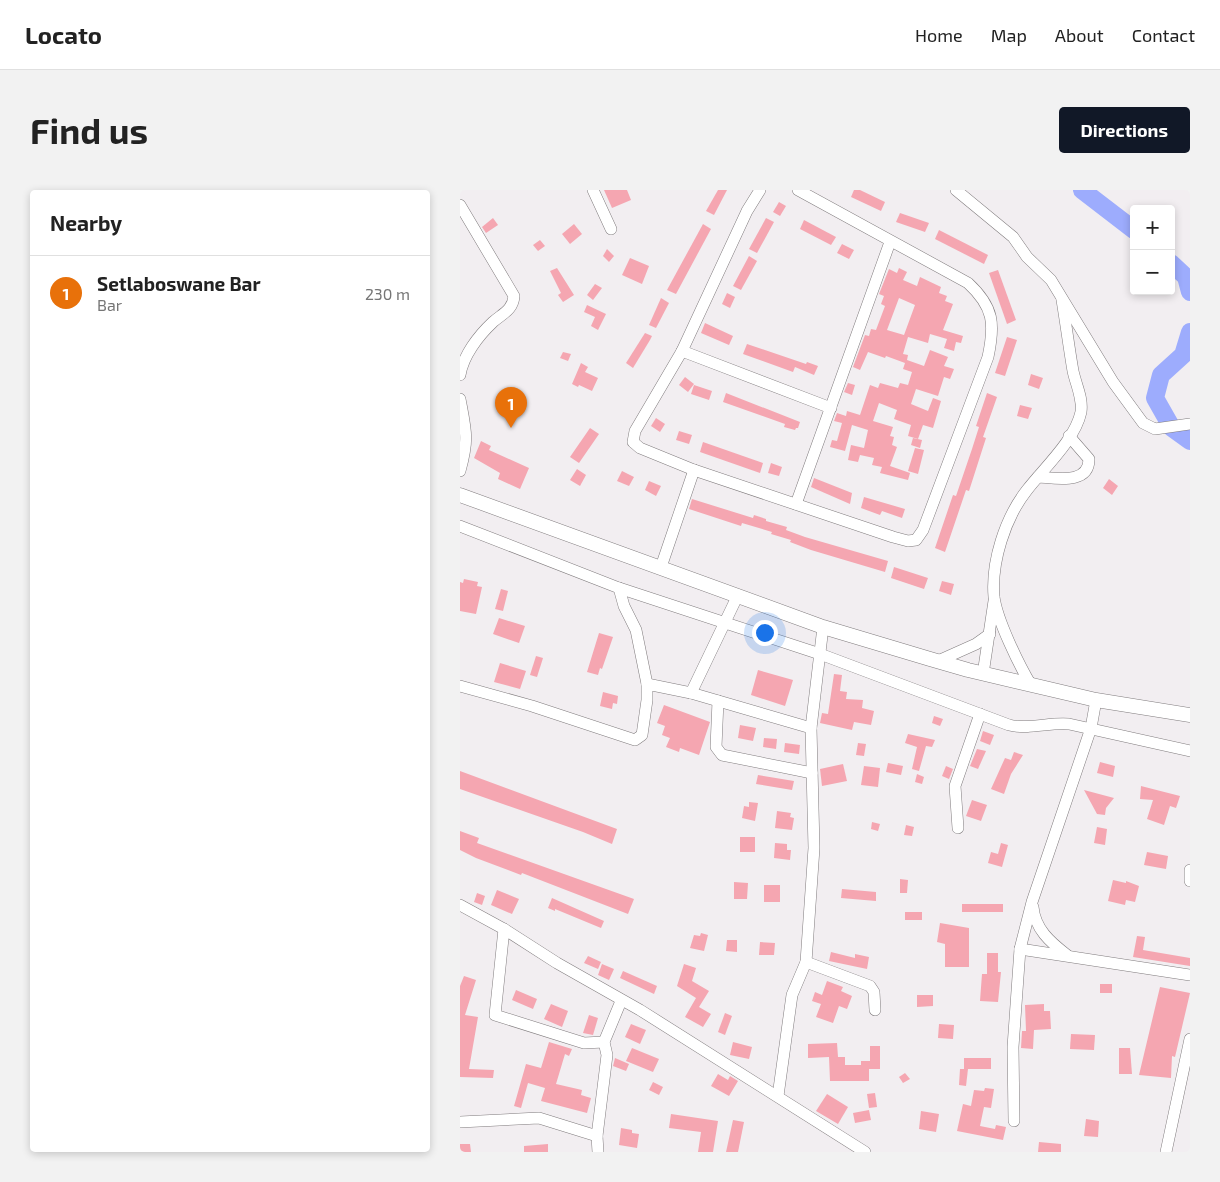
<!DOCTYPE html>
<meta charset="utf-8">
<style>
:root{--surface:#fff;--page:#f2f2f2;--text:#222;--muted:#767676;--line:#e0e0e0;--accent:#111827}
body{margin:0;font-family:"Exo 2",sans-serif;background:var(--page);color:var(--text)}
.controls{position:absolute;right:15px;top:15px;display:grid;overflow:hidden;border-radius:5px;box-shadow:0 2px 8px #0003}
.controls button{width:45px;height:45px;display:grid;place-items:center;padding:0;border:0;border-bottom:1px solid var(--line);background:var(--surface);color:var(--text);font:25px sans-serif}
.you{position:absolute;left:304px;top:442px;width:18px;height:18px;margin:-12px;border:4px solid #fff;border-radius:50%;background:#1a73e8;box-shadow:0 0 0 8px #1a73e833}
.badge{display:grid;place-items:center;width:32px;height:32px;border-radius:50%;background:var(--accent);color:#fff;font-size:16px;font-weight:700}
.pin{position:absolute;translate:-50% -41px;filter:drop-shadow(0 1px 2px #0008)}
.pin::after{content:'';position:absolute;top:26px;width:18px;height:15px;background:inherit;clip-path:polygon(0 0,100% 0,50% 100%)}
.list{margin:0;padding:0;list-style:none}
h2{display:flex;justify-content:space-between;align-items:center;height:65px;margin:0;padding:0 20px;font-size:21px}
h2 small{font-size:16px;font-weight:400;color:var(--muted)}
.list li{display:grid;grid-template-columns:32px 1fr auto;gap:15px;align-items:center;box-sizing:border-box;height:75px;padding:0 20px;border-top:1px solid var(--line)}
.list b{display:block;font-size:19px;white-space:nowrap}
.list p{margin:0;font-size:16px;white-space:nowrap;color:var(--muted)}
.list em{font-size:16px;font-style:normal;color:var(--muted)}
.map{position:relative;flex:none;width:730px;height:962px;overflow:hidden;border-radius:5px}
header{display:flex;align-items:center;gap:30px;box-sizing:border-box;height:70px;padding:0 25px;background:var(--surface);border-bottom:1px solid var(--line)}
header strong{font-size:24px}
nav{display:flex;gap:28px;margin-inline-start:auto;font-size:18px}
.intro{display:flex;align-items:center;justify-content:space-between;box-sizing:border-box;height:120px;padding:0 30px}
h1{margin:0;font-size:35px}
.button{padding:12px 22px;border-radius:5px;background:var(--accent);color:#fff;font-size:18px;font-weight:700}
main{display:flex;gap:30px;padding:0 30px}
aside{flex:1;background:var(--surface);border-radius:5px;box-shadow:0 2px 8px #0003}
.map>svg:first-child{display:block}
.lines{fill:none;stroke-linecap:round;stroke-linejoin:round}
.river{stroke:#9dacfd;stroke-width:18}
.building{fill:#f5a6b1;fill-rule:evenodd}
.minor-casing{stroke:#807c7e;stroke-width:12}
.tertiary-casing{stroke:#807c7e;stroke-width:15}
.minor{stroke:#fff;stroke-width:11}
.tertiary{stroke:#fff;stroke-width:14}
</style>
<header>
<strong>Locato</strong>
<nav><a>Home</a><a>Map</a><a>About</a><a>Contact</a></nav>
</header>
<div class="intro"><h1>Find us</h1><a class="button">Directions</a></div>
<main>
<aside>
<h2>Nearby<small></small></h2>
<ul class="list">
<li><span class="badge" style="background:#e8710a">1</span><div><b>Setlaboswane Bar</b><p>Bar</p></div><em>230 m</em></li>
</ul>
</aside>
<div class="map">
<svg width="730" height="962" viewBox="0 0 730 962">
<rect width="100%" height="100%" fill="#f2eef1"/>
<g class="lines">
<g class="river">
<path d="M622,0L674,40"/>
<path d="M711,73L726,87L730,102"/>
<path d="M730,142L723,165L701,185L695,208L712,238L730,251"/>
</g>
</g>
<g class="building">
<path d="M144,0H167L171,10L152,18Z"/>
<path d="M258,0H267L254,25L246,21Z"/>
<path d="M394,0H400L425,12L421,21L391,7Z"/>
<path d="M319,12L326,16L320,26L313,22Z"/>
<path d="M440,23L469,33L465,42L436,32Z"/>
<path d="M33,28L38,35L26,43L22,37Z"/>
<path d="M306,28L314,32L297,63L289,59Z"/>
<path d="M344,30L376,47L371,55L340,39Z"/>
<path d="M114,34L122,44L110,54L102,44Z"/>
<path d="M243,34L251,39L216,104L207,100Z"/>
<path d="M479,40L528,65L524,74L475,49Z"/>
<path d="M80,50L85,56L78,61L73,55Z"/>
<path d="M382,54L394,60L389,69L377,63Z"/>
<path d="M147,59L154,66L149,72L143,66Z"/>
<path d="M289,66L297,71L281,100L273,96Z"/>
<path d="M170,68L189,76L182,94L162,85Z"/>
<path d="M97,78L114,105L103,112L98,105L101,103L90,81Z"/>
<path d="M439,78L447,82L443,90L457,96L460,87L481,97L479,103L487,106L485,111L493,114L483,140L503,146L501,153L496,152L494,161L484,158L487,149L470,144L468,153L448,147L443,164L448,165L447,170L464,176L470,160L488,167L484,176L494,179L490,189L484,187L478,206L456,199L451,214L468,221L473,208L481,211L473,238L463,235L458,249L448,246L451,235L434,229L437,220L419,213L413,231L433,237L430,246L434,247L432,255L437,257L430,276L450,283L448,290L420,283L422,277L412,275L414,268L400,265L398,272L388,270L391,255L404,258L408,240L392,235L385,261L370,257L372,250L377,251L382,233L374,231L377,223L386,226L387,221L400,225L410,195L418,198L420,193L438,198L440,193L448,195L452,182L443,179L445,173L426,166L425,168L408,162L400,180L393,177L405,145L409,146L411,139L416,140L425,116L421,114L424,106L419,104L429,79L437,83ZM439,108L455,115L444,145L427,140Z"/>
<path d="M538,80L556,130L547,134L529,83Z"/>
<path d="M135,94L142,98L133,110L127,105Z"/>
<path d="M267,103L275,107L270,118L262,114Z"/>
<path d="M201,108L209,113L196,138L189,135Z"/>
<path d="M127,115L146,124L138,140L131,136L135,127L124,122Z"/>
<path d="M245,133L273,146L269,155L241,143Z"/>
<path d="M185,143L192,146L190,150L173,178L166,173Z"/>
<path d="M547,147L557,150L545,186L535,183Z"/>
<path d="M287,154L346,174L347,172L358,176L354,185L335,177L333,182L283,164Z"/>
<path d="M103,162L111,164L108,171L100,168Z"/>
<path d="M121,173L128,177L125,182L138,188L132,201L119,195L118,197L112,194Z"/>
<path d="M571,184L583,188L579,199L568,195Z"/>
<path d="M225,187L234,194L228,202L219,195Z"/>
<path d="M388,193L395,195L392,205L384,202Z"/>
<path d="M234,195L252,201L249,210L231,204Z"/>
<path d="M266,203L340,232L338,238H336L335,240L324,237L325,234L263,212Z"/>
<path d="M527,203L537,207L523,247L526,248L509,301L506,300L485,362L475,358L493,305L496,306L512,259L519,237L516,236Z"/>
<path d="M560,215L572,218L568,229L557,226Z"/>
<path d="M196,228L205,234L200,242L191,236Z"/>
<path d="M130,238L139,244L119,273L110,267Z"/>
<path d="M219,241L232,245L229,254L216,250Z"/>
<path d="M453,248L462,250L460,258L451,255Z"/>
<path d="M21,251L31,256L29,260L69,278L60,299L38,289L40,283L14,268Z"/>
<path d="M243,252L303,273L300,283L240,262Z"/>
<path d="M455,258L464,260L458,284L448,281Z"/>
<path d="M311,273L322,277L319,286L308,283Z"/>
<path d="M117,279L126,285L120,296L110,290Z"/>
<path d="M162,281L174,287L169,296L157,291Z"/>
<path d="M354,288L392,303L390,314L351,297Z"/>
<path d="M649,289L658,296L652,305L643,298Z"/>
<path d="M189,291L201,296L196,306L185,300Z"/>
<path d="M404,307L445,319L442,328L422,321L420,325L401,318Z"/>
<path d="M232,309L293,328L294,325L306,329V331L327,337L326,340L345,347L428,371L425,382L351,360L330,352L331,350L311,344L312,342L282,333L281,336L229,319Z"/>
<path d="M434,377L468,388L464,399L431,388Z"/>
<path d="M4,389L18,392L17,396L22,397L16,424L0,421V392L3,393Z"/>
<path d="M482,391L494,394L491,405L479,401Z"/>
<path d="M41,399L48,401L43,421L35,419Z"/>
<path d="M39,428L65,436L59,453L33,444Z"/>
<path d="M139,443L153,447L142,479L140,478L138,485L127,482Z"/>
<path d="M76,466L83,468L77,487L70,485Z"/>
<path d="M40,473L66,481L60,499L34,492Z"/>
<path d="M298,480L333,490L325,516L291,505Z"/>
<path d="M374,484L382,485L380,501L387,502L386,509L403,510L402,518L414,521L411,535L394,532L392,540L360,533L362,523L368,524Z"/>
<path d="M143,502L158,506L157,514L153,513L152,519L140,516Z"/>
<path d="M204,515L250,532L239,565L220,558L219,562L206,557L210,548L202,545L205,536L197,533Z"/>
<path d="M474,526L483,529L480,536L472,533Z"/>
<path d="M280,535L296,538L293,551L278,548Z"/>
<path d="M523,541L534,545L530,555L520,551Z"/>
<path d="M448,544L475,550L472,557L466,556L459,581L452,579L457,557L445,553Z"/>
<path d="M304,548L317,549L316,559L303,557Z"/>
<path d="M325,553L340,555L339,564L324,562Z"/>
<path d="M398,553L406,554L404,566L396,565Z"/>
<path d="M517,559L526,561L518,579L510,576Z"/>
<path d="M554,562L563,565L551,584L544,604L531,599L545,568L551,570Z"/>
<path d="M640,572L655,576L653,587L637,583Z"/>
<path d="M428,573L443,576L441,585L426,582Z"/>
<path d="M383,574L387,591L362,596L360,579Z"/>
<path d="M404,576L420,578L418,597L401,595Z"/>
<path d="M486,576L493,579L489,589L482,586Z"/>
<path d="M0,581L157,639L152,654L123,642L0,599Z"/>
<path d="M457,584L464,587L462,594L455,592Z"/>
<path d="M298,585L334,591L332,600L296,594Z"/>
<path d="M681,596L720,606L716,618L710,616L704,635L687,629L693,610L680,609Z"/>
<path d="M624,600L654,608L646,618L645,625L637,624Z"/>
<path d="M512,610L527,615L521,631L506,626Z"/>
<path d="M289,612L298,613L295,631L282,628L284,616L289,617Z"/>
<path d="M317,621L331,623L330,627L334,628L332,640L315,638Z"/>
<path d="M412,632L420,634L418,641L411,639Z"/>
<path d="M446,635L454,637L452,646L444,645Z"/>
<path d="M637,637L647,639L645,655L634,653Z"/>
<path d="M0,641L19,648L17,653L174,709L168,724L62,683L61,685L16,668L0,660Z"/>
<rect x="280" y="647" width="15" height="15"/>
<path d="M315,653L327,654V660H331L330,670L314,668Z"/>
<path d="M541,653L548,655L542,677L528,673L531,662L538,664Z"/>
<path d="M687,662L708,666L706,679L684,675Z"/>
<path d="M440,689L448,690L447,703H440Z"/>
<path d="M653,690L666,693V691L679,696L675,712L666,710L665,715L648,711Z"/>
<path d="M274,692L288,693L287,709H274Z"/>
<rect x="304" y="695" width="16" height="17"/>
<path d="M382,699L416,702V711L381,708Z"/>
<path d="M37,700L59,709L52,724L31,715Z"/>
<path d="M17,703L25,706L22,715L14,712Z"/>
<path d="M92,708L144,731L141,738L95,719V721L88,718Z"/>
<rect x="502" y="714" width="41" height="8"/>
<rect x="445" y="722" width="17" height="8"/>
<path d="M480,733L509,738V777H485V754L477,752Z"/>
<path d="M241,743L248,745L244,761L230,758L234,745L240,746Z"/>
<path d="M677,746L685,747L683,760L730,768V776L673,767Z"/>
<path d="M267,750H277V762L266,761Z"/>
<path d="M300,752L315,753L314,765H299Z"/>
<path d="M371,762L395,768V764L409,767L407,779L369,771Z"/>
<path d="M527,763H538V782H541L538,812L520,811L522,784H527Z"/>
<path d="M128,766L141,772L138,779L124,773Z"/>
<path d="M142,774L154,779L149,790L138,785Z"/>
<path d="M224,774L236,778L232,791L249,801L239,817L251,824L243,837L225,827L236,808L217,796Z"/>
<path d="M163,781L197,796L194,804L160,788Z"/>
<path d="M4,786L16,790L5,825L18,827L9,879L34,880L33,888L0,887V796Z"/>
<path d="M367,791L383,797L381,801L392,806L387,819L379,816L373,833L356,827L361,814L352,811L355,802L362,805Z"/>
<rect x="640" y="794" width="12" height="9"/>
<path d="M700,797L730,803L715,867L712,866L711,888L679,885Z"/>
<path d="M56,800L77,809L73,819L52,810Z"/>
<path d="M457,805H473V816L457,817Z"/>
<path d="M91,814L108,821L102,837L84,829Z"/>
<path d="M584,814V821H590L591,839L574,840L573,859L561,858L562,841H566L565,815Z"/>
<path d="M265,823L272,826L265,845L258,842Z"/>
<path d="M129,825L138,828L133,845L123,843Z"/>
<path d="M171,834L186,840L180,854L165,847Z"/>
<path d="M479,834L494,835L493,849L478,848Z"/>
<path d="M611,844L635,845L634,860L610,859Z"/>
<path d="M89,852L112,859L109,866L105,864L96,894L122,900L121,905L131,908L127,923L81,911L85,898L68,893L61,918L54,916L66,874L81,878Z"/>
<path d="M273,852L292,857L289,869L270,865Z"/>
<path d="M377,853L378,867H385V875H401V871H410V856H420V879H409V891H370L369,867L348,868V854Z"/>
<path d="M172,858L199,869L193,882L166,871Z"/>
<path d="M659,858H670L672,884H659Z"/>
<path d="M155,868L169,874L166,881L153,876Z"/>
<rect x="504" y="868" width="27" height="11"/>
<path d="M500,879H508L506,896L499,895Z"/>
<path d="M445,883L450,889L443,893L439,887Z"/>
<path d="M258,884L268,890L270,886L278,891L269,906L251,896Z"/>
<path d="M193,892L203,897L199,905L189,900Z"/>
<path d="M525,898L534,899L531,918L524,917L520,936L535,939L536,935L546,937L543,950L497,941L503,914L511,916L514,900L524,901Z"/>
<path d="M415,903L417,917L409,918L407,904Z"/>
<path d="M367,904L388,917L378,934L356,921Z"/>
<path d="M409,920L411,930L395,933L393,923Z"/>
<path d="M461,921L479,924L476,942L459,939Z"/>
<path d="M211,924L258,931L253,962H238L241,942L209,938Z"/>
<path d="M626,929L639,931L638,947L624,946Z"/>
<path d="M273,930L284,932L278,962H266Z"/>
<path d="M161,938L172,940V943L179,944L177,958L159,955Z"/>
<path d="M579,952L601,954V962H578Z"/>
<path d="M0,954H10L11,962H0Z"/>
<path d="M88,954V962H64V956Z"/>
</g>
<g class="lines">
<defs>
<g id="minor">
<path d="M133,0L151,39"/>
<path d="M300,0L287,21L222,161L175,241L173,252L180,258L234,280L433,347L448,351L456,350L463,340L528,167C535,134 534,117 508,93L338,0"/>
<path d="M496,0L553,47L567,67L591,90L653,192L683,233L695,239L730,234"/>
<path d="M0,15L54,106C53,120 42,124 33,132C18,146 3,166 0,185"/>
<path d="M222,161L371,218"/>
<path d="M0,209C6,241 9,249 0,281"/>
<path d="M578,287C596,288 629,295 629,269L609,246"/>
<path d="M336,314L430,52"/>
<path d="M0,336L159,398L360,464L549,535C570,540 589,532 609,534L730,561"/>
<path d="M201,377L234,280"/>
<path d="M159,398L164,416L176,440L187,494"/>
<path d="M478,471L516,454L530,444"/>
<path d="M523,484L534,411"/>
<path d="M571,495C559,475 537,430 534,407C531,372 545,328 567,300C584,278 615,250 621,222C623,208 616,195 613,181C609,158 606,134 602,110"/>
<path d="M0,496L72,516L175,550L182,545L187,510V494L231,503L351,538"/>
<path d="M231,503L278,405"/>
<path d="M258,511L256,557L262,565L352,583"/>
<path d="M498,638L495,596L520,524"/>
<path d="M730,691V680"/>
<path d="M0,715L44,739L97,773L180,820L405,962"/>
<path d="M573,717C575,739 590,752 607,765"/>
<path d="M44,739L35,825L124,853L144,852"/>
<path d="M560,759L730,785"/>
<path d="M346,772L410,796L414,802L415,820"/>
<path d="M318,906L332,805L346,772L354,658L351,538L363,437"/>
<path d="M554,931L553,857L560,759L572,712L631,538L636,510"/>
<path d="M0,932L79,928L137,946"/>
<path d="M138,962L137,946L147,865L144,852L161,811"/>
<path d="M706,962L730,849"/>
</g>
<path id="tertiary" d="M0,305L363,437L470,469L508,480L636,510L730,525"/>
</defs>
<use href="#minor" class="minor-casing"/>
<use href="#tertiary" class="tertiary-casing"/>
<use href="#minor" class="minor"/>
<use href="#tertiary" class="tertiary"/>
</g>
</svg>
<div class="controls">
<button>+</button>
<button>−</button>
</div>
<div class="you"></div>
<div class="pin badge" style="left:51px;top:238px;background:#e8710a">1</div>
</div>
</main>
